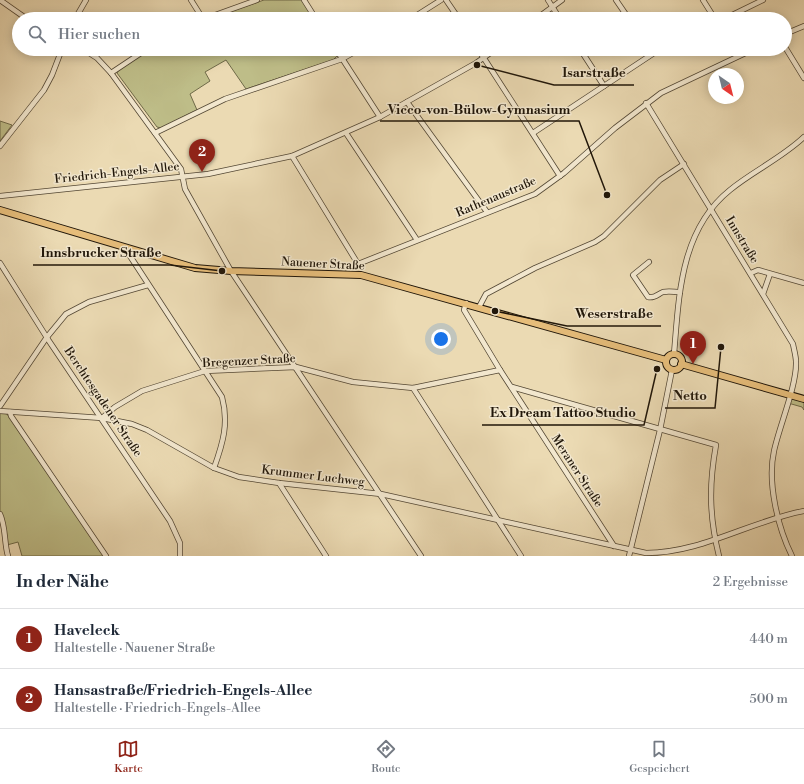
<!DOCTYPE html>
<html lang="de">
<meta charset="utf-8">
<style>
:root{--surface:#fff;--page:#f2f2f3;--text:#1f2937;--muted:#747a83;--line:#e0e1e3;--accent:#8f2418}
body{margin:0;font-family:"Libre Bodoni",serif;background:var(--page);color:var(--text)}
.compass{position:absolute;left:708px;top:68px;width:36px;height:36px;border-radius:50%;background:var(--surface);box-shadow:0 2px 10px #0003;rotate:145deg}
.you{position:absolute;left:441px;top:339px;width:14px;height:14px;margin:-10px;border:3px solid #fff;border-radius:50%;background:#1a73e8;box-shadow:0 0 0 6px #1a73e833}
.badge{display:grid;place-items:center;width:26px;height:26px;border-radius:50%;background:var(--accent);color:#fff;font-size:13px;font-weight:700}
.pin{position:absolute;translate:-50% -33px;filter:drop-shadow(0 1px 2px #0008)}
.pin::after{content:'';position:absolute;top:21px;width:14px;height:12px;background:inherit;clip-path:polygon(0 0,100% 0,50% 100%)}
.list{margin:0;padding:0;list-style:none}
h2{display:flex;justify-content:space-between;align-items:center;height:52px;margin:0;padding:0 16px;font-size:17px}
h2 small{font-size:13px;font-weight:400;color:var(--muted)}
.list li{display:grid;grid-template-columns:26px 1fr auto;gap:12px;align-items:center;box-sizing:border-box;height:60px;padding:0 16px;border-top:1px solid var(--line)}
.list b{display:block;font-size:15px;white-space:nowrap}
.list p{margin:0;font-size:13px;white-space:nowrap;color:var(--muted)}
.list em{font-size:13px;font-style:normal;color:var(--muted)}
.icon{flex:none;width:22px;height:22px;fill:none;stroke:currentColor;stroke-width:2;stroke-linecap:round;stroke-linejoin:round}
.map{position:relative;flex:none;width:804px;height:556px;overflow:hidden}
.search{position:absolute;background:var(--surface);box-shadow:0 2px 10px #0003;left:12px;right:12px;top:12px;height:44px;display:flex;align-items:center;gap:10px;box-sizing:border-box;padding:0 14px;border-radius:22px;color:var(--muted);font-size:15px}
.sheet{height:172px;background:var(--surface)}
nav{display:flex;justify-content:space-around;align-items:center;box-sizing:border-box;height:56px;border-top:1px solid var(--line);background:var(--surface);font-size:11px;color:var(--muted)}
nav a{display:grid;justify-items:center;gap:2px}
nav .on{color:var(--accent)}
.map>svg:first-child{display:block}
.green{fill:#bebd88;stroke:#6f6a48}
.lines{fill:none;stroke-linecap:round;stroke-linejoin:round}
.minor-casing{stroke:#534734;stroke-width:6}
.major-casing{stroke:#201609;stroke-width:8}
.minor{stroke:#f2e7ce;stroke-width:4.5}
.major{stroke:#e6bd7a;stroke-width:6}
.labels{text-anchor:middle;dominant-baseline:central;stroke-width:3;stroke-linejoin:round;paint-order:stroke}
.street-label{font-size:12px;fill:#201609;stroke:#f2e7ce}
.leader{fill:none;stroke:#201609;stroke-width:1.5}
.callout-dot{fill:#201609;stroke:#f2e7ce;stroke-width:1.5}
.callout-label{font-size:13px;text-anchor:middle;font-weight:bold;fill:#201609;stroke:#f2e7ce;stroke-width:3;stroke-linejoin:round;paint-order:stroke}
</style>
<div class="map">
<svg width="804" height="556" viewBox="0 0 804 556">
<rect width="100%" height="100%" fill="#ebdab3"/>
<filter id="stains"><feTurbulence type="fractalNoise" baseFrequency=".005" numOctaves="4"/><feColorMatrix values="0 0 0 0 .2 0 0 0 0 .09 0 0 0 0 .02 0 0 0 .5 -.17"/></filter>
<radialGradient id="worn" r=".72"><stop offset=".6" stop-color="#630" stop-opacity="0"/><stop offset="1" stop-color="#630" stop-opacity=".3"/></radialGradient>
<g class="green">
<path d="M264,0H302L314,19H209Z"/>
<path d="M150,49H333L337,56L333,60L246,89L226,60L205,72L210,81L190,94L197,110L161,128L157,127L117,73L118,71Z"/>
<path d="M0,121L12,125L0,141Z"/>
<path d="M790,395L804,399V410L802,407L788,403Z"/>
<path d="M0,412L7,414L106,556H22L18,542L7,545L4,519L0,521Z"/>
</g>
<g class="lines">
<defs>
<g id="minor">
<path d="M0,0L27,19"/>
<path d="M191,0L203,19"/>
<path d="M304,0L316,19"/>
<path d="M446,0L459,19"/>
<path d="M548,0L560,19"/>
<path d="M616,0L629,19"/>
<path d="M703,0L715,19"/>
<path d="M75,19L86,0"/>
<path d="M204,19L257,0"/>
<path d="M411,19L441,0"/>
<path d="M536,19L562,0"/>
<path d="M724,19L763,0"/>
<path d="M785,34L804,26"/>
<path d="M785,47L804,78"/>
<path d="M83,49L97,58L111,73L181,169L185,189L231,271L421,556"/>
<path d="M336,49L380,117"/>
<path d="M478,49L560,176"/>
<path d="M580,49L604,86"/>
<path d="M111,73L147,49"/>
<path d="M407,102L487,212"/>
<path d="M646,103L793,344C794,350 796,356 796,362C797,385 779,427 774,451C767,483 778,528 792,556"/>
<path d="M155,133L225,99L342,59L360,49"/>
<path d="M346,133L417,240"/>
<path d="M533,133L660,49"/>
<path d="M0,146L44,90L52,75L62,49"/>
<path d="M292,156L358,264L535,194L564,173L615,128L661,93L754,49"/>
<path d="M0,196L208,174L292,156L380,117L476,63L496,49"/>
<path d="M132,250L130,256L222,397C229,423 223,443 214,468"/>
<path d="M649,262L633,275L648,297C654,299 658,294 663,292C669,291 674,292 680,292"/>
<path d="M0,263L49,341L170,521L180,543V556"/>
<path d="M751,273L758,270L804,283"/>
<path d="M763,294L770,274"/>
<path d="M466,303L464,310L500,370L614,546"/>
<path d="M479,307L486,294L535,268L595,242L604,236L660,180L684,164"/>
<path d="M674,354C679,296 680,230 730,190C753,171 782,158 804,137"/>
<path d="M512,387L716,445C709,484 709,516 719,556"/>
<path d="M413,388L521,556"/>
<path d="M0,406L47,337L66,314L89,302L148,285"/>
<path d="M0,411L102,418L132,424L147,430L214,468L239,477L279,483L381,494L646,553C702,553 750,521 804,511"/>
<path d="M10,412L11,416L106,556"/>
<path d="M102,418L115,407L142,391L205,371L296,367L353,382L413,388L500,370"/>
<path d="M279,483L326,556"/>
<path d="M0,514C6,527 4,543 8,556"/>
<path d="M629,556L660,430L672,370"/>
</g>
<g id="major">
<path d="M0,210L195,268L231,271L361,275L666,360"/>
<circle cx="674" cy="362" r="8"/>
<path d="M681,364L804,399"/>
</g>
</defs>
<use href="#minor" class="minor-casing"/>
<use href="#major" class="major-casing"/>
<use href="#minor" class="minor"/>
<use href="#major" class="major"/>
</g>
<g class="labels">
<g class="street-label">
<text transform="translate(117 173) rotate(-6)">Friedrich-Engels-Allee</text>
<text transform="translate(496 197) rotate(-23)">Rathenaustraße</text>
<text transform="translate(742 240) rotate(59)">Innstraße</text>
<text transform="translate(323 264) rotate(3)">Nauener Straße</text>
<text transform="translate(249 361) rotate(-3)">Bregenzer Straße</text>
<text transform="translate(103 402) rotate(56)">Berchtesgadener Straße</text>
<text transform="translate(577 471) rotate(57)">Meraner Straße</text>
<text transform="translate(313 476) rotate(7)">Krummer Luchweg</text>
</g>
</g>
<path class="leader" d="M477 65L554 85H634M607 195L579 121H380M222 271L170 265H33M495 311L567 326H661M721 347L715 408H665M657 369L644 425H482"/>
<g class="callout-dot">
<circle cx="477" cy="65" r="4"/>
<circle cx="607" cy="195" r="4"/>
<circle cx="222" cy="271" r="4"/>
<circle cx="495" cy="311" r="4"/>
<circle cx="721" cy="347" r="4"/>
<circle cx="657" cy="369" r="4"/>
</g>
<g class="callout-label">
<text x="594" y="77">Isarstraße</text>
<text x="479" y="114">Vicco-von-Bülow-Gymnasium</text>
<text x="101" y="257">Innsbrucker Straße</text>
<text x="614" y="318">Weserstraße</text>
<text x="690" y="400">Netto</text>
<text x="563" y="417">Ex Dream Tattoo Studio</text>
</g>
<rect width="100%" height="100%" filter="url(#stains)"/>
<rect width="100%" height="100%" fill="url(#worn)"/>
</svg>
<svg class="compass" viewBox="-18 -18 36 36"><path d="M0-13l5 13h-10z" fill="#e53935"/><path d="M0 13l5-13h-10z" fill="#747a83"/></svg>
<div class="you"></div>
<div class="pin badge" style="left:693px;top:364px">1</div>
<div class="pin badge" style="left:202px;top:172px">2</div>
<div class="search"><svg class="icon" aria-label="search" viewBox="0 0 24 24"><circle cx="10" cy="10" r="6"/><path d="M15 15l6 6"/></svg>Hier suchen</div>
</div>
<section class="sheet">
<h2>In der Nähe<small>2 Ergebnisse</small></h2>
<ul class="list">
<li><span class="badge">1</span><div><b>Haveleck</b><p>Haltestelle · Nauener Straße</p></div><em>440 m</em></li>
<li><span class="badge">2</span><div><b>Hansastraße/Friedrich-Engels-Allee</b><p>Haltestelle · Friedrich-Engels-Allee</p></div><em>500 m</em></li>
</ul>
</section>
<nav>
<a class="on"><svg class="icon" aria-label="map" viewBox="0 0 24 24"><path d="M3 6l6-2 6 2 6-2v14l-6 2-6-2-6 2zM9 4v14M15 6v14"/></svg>Karte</a>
<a><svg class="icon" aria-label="directions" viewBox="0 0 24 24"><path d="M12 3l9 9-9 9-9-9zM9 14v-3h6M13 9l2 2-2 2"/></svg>Route</a>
<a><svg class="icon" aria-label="saved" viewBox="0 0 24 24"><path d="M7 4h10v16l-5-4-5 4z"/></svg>Gespeichert</a>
</nav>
